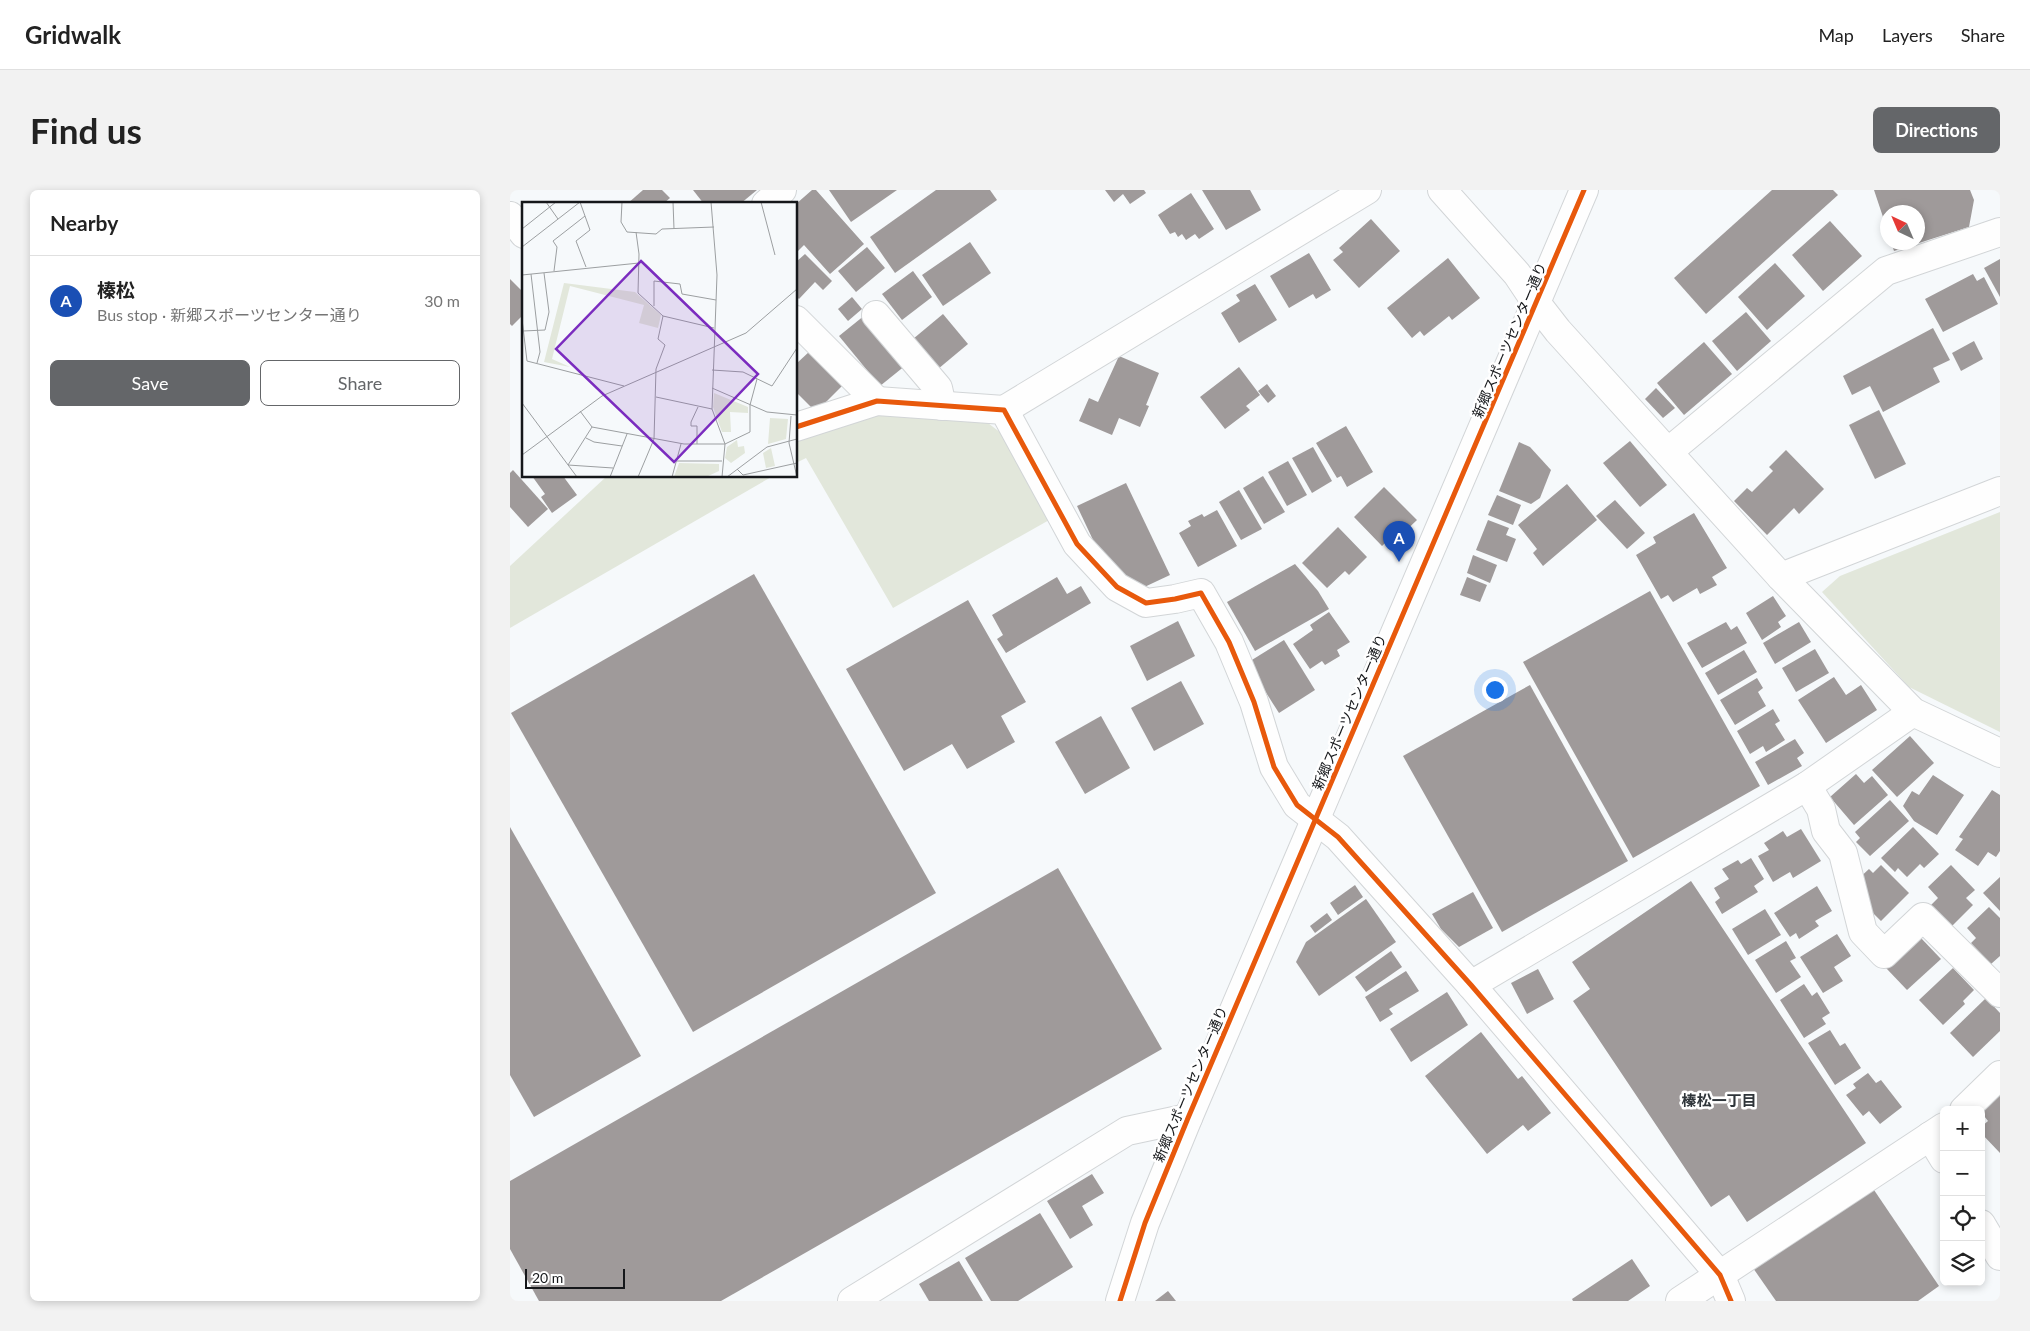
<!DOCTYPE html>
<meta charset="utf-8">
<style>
:root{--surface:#fff;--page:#f2f2f2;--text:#222;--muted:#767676;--line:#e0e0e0;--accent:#646669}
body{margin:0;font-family:Lato,"Noto Sans JP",sans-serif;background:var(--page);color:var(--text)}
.controls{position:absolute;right:15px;bottom:15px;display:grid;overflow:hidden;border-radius:8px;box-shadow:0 2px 8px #0003}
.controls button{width:45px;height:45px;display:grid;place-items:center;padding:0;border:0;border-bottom:1px solid var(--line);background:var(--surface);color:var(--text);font:25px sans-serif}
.compass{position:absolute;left:1370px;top:15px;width:45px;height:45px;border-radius:50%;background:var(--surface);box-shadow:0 2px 8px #0003;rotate:316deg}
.scale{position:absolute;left:15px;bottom:12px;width:100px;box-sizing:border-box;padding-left:5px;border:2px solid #15171a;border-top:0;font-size:14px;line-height:18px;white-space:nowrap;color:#15171a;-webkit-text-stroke:4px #fff;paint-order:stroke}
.you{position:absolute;left:984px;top:499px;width:18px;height:18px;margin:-12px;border:4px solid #fff;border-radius:50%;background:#1a73e8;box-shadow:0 0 0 8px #1a73e833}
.badge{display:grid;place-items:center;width:32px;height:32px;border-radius:50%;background:var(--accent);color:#fff;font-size:16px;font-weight:700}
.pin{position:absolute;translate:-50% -41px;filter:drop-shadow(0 1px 2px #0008)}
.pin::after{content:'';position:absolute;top:26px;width:18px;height:15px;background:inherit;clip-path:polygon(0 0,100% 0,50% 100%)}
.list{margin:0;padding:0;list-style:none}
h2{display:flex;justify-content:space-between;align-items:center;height:65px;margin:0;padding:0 20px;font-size:21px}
h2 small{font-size:16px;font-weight:400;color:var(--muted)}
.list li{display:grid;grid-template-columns:32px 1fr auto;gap:15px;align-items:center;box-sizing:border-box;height:90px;padding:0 20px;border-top:1px solid var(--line)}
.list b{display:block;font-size:19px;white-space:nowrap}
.list p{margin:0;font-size:16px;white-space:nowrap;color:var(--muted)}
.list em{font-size:16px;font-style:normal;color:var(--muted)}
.actions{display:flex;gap:10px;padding:15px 20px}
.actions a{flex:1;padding:11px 0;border:1px solid var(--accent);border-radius:8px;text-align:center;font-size:18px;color:var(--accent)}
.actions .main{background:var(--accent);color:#fff}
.icon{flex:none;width:28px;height:28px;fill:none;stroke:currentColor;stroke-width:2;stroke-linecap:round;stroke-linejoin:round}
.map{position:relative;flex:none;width:1490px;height:1111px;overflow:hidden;border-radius:8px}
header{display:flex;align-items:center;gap:30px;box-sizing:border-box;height:70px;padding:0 25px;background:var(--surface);border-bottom:1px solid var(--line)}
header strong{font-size:24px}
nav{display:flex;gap:28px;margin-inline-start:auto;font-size:18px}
.intro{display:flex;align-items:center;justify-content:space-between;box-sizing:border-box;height:120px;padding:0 30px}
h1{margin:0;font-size:35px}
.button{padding:12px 22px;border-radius:8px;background:var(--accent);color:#fff;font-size:18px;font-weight:700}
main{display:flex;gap:30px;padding:0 30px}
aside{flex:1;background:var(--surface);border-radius:8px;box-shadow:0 2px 8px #0003}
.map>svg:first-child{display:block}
.green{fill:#e2e7db}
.building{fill:#9f9a9a}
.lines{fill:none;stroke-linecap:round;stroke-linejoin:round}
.minor-casing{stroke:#d2d5d7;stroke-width:30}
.minor{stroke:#fefefe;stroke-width:28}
.cycleway-casing{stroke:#fff;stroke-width:8}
.cycleway{stroke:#e8590c;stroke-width:5}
.labels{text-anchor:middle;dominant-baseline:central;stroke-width:5;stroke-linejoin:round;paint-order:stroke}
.street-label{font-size:14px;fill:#15171a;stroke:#fff}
.neighbourhood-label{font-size:15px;font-weight:bold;fill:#2f353a;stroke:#fff}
.inset-road{fill:none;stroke:#9c9fa1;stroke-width:1}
.view{fill:#7b2cbf;fill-opacity:0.15;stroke:#7b2cbf;stroke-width:2.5}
.inset-edge{fill:none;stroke:#15171a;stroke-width:2.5}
</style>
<header>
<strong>Gridwalk</strong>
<nav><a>Map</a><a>Layers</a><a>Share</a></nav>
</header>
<div class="intro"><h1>Find us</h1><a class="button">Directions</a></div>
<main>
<aside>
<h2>Nearby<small></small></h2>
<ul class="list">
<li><span class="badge" style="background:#1a4fb4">A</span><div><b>榛松</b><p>Bus stop · 新郷スポーツセンター通り</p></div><em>30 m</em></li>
</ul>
<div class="actions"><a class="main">Save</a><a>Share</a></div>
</aside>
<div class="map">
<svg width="1490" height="1111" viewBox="0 0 1490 1111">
<rect width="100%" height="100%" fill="#f6f9fb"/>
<g class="green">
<path d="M363,223L474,230L491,243L541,329L383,418L296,268L286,273V246Z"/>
<path d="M97,286H263L0,438V376Z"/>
<path d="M1490,322V542L1399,497L1312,402L1330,386Z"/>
</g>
<g class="building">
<path d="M133,0H152L160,8L153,14H117Z"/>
<path d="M183,0H247L230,14H194Z"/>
<path d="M302,0H306L354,54L320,84L294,55L286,63V14Z"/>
<path d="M319,0H387L341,32Z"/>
<path d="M426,0H480L487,10L385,83L360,47Z"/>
<path d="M595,0H634L636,3L620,14L613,4L604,12Z"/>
<path d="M692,0H740L751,20L716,40Z"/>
<path d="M1262,0H1323L1328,5L1196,124L1164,88Z"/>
<path d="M1364,0H1460L1464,10L1459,37L1384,61L1381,52H1408V22H1378L1377,39Z"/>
<path d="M681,3L704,39L689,49L685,44L676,50L672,44L668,47L665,42L660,44L648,25Z"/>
<path d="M861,29L890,61L849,98L823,70L833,62L829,58Z"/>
<path d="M1320,31L1352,66L1313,101L1282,65Z"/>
<path d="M460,52L481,83L433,116L412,85Z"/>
<path d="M357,57L375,78L346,102L328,81Z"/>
<path d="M799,63L821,100L806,109L803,104L779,118L760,86Z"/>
<path d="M295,64L322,91L313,100L305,92L289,109L286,106V72Z"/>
<path d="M938,68L970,108L942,130L939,126L914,146L910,141L902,148L877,118Z"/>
<path d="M1490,69V107L1474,78Z"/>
<path d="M1265,73L1295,106L1257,140L1228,107Z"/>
<path d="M403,81L422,107L392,130L372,104Z"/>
<path d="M1463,84L1467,91L1474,87L1488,114L1433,142L1415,109Z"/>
<path d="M0,89L14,103V124L2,136L0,134Z"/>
<path d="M745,94L767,130L729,153L711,123L730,111L726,105Z"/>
<path d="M342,107L352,119L338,131L328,119Z"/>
<path d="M1236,122L1261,151L1227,181L1202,151Z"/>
<path d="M433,124L458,154L428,179L403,149Z"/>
<path d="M355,125L396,175L370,196L329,146Z"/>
<path d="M1423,138L1440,170L1423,178L1430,192L1373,222L1360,196L1342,205L1333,186Z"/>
<path d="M1464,151L1473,169L1451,181L1442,163Z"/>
<path d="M1194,152L1222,184L1174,225L1147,193Z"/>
<path d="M300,161L333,195L306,222L286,202V174Z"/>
<path d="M609,166L649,183L636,215L639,216L630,237L609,228L602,245L569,231L579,208L588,212Z"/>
<path d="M729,177L750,205L736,216L740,220L715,239L690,207Z"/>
<path d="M757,194L766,206L758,213L748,201Z"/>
<path d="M1146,198L1165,218L1153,228L1135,209Z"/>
<path d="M1369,220L1396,274L1365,289L1339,235Z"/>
<path d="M836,236L863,282L837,297L831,286L827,288L806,253Z"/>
<path d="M1120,251L1157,295L1130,317L1093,273Z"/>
<path d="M1009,252L1020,257L1041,280L1030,308L1021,314L989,301Z"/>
<path d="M803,257L822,291L802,303L782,268Z"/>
<path d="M1276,260L1314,299L1289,324L1284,318L1257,345L1224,311L1237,298L1242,302L1263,281L1259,277Z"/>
<path d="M778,271L797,305L777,316L758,282Z"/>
<path d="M3,280L38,319L18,337L0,317V283Z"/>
<path d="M22,286H53L67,305L42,323L31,307L35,304Z"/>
<path d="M753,286L775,322L754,334L733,298Z"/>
<path d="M616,293L660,385L628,400L592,369L567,316Z"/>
<path d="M1057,294L1087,330L1033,376L1023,363L1027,359L1008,335Z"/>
<path d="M874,297L907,330L890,346L886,342L872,356L844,327Z"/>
<path d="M729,300L752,339L731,350L709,312Z"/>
<path d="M987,305L1011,315L1003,335L978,325Z"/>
<path d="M1105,310L1135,343L1117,359L1086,326Z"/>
<path d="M707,320L727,356L688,377L669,343L681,336L678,331L692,324L694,327Z"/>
<path d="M1184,323L1217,378L1202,387L1207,395L1190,404L1187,398L1163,412L1158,405L1151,409L1126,365L1146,353L1143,347Z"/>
<path d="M978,330L999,338L996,345L1006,349L997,372L966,360Z"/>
<path d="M828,337L857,367L839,385L835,381L817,398L792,373Z"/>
<path d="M963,365L987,375L980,393L957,383Z"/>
<path d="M785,374L808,401L819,419L745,461L717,412Z"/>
<path d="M244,384L426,703L183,842L1,523Z"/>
<path d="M547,387L557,404L571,396L581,413L496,463L487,449L493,445L482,425Z"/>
<path d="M957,387L977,395L970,412L950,405Z"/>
<path d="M1140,401L1250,596L1123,668L1013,472Z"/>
<path d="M1263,406L1276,426L1268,432L1271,437L1252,450L1236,423Z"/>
<path d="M458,410L516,512L491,526L505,552L457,579L442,554L394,581L336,479Z"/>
<path d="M819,422L840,452L827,460L830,466L815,475L812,471L800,479L783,454L803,440L800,435Z"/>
<path d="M668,431L685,466L637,491L620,456Z"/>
<path d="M1216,432L1221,440L1227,436L1237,453L1192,478L1177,453Z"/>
<path d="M1289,432L1301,452L1265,474L1253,453Z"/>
<path d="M774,450L805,500L769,523L737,473Z"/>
<path d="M1305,459L1319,483L1286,502L1272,478Z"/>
<path d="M1234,460L1247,482L1208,505L1195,483Z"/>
<path d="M1324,487L1336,505L1351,495L1367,520L1316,553L1288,510Z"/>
<path d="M1247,488L1253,498L1248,502L1256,516L1225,535L1210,510Z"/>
<path d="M671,491L694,534L644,561L621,518Z"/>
<path d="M1020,495L1118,671L992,742L893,566Z"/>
<path d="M1263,519L1270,531L1265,534L1275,550L1256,562L1253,556L1240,564L1227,541Z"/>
<path d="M591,526L620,578L575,604L545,552Z"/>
<path d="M1400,546L1424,573L1387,607L1362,580Z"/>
<path d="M1285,549L1294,563L1287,568L1292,576L1258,595L1245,572Z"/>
<path d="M1346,584L1354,593L1362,586L1378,605L1344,635L1320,607Z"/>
<path d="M1423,585L1454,605L1427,645L1404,631L1393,616L1402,601L1409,605Z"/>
<path d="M1482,600L1490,605V661L1486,667L1478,662L1468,676L1445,660L1453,649L1449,647Z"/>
<path d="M1380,610L1399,631L1360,666L1346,652L1350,648L1345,642Z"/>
<path d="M0,637L131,866L24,927L0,885Z"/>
<path d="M1403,637L1429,664L1414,678L1410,674L1397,687L1388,678L1385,682L1371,668Z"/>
<path d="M1291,639L1311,671L1283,688L1280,682L1263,692L1248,666L1259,660L1254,653L1273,641L1277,647Z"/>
<path d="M1241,668L1254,689L1244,696L1248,702L1212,724L1205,712L1210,708L1204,698L1219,689L1212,679L1228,670L1231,674Z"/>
<path d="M1371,675L1399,703L1371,731L1357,717L1360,712L1348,700L1346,691L1359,679L1363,683Z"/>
<path d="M1441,675L1465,700L1456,708L1463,715L1441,737L1421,715L1428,708L1418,697Z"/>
<path d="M548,678L652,859L211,1111H29L0,1059V991Z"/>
<path d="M1490,687V721L1473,703Z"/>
<path d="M1181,691L1356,953L1237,1032L1219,1005L1201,1017L1063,811L1080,799L1062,772Z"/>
<path d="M845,695L853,707L828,725L820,713Z"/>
<path d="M1307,696L1322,721L1305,731L1309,736L1289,749L1286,743L1280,747L1264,723Z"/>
<path d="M963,702L983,738L949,757L931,739L922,724Z"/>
<path d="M856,709L886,752L809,806L786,772L796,752Z"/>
<path d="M1479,717L1490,728V766L1481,774L1461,753L1466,748L1457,738Z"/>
<path d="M1255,719L1271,745L1238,765L1222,739Z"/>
<path d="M817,723L822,730L805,743L800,736Z"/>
<path d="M1327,744L1341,766L1324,777L1333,791L1313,803L1290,767Z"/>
<path d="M1410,747L1431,769L1397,800L1376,778Z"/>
<path d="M1276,751L1286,768L1280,771L1291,787L1266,803L1245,770Z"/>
<path d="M881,761L892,777L856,802L845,787Z"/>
<path d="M1443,778L1464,800L1453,811L1455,814L1433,835L1409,810Z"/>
<path d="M1028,779L1044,809L1017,824L1001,793Z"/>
<path d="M896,781L909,801L879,819L883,824L870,832L855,807Z"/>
<path d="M1294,794L1302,806L1307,802L1320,823L1312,828L1316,834L1294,848L1270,810Z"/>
<path d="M937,802L958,835L901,872L880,839Z"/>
<path d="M1476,808L1490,823V841L1463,867L1440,843Z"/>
<path d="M1320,840L1330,856L1335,853L1351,878L1325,895L1298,853Z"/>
<path d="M971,842L1008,889L1012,886L1041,923L1018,941L1013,935L977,964L915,886Z"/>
<path d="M1358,883L1366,893L1371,890L1392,917L1370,934L1359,921L1353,926L1336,905L1346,898L1343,894Z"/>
<path d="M1490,903V963L1471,943V937L1478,931L1471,922Z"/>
<path d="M582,984L594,1003L572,1016L583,1035L560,1049L537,1011Z"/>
<path d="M1362,997L1429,1096L1408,1111H1266L1243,1078Z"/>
<path d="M530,1023L563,1077L508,1111H481L455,1068Z"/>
<path d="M1122,1069L1140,1096L1118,1111H1063L1062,1109Z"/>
<path d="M449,1071L473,1111H419L409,1094Z"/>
<path d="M658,1101L666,1111H645Z"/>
</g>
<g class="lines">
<defs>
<g id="minor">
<path d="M932,0L1007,84L1027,114L1048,141L1271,387L1403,522L1490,563"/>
<path d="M256,14L272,0"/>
<path d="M0,26L14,44"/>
<path d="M366,125L428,198L432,216"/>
<path d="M286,130L367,211"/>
<path d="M494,220L857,0"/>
<path d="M286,237L367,211L494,220L567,354L607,397L636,413L665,409L691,403L719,452L744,512L764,577L787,615L828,647L961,795L1210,1085L1221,1111"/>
<path d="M1158,262L1376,81L1490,42"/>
<path d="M1271,387L1490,301"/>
<path d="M1297,596L1311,619L1316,641L1333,663L1353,742L1374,764L1413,727L1490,803"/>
<path d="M961,795L1297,596L1403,522"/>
<path d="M1454,920L1490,885"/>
<path d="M1420,946L1434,969"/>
<path d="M1471,1034L1490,1066"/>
<path d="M342,1111L617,941L678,928"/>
<path d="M610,1111L635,1033L678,928L1074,0"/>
<path d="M1170,1111L1434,937"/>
</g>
</defs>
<use href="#minor" class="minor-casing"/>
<use href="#minor" class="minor"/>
<defs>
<g id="cycleway">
<path d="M286,237L367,211L494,220L567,354L607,397L636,413L665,409L691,403L719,452L744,512L764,577L787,615L828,647L961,795L1210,1085L1221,1111"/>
<path d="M610,1111L635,1033L678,928L1074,0"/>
</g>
</defs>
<use href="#cycleway" class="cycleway-casing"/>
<use href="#cycleway" class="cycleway"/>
</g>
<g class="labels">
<g class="street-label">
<text transform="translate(999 150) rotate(-67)">新郷スポーツセンター通り</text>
<text transform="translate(839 522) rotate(-67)">新郷スポーツセンター通り</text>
<text transform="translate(680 894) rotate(-67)">新郷スポーツセンター通り</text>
</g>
<g class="neighbourhood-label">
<text x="1209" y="910">榛松一丁目</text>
</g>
</g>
<g transform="translate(12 12)">
<rect width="275" height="275" fill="#f6f9fb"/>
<path d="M42,81L113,90L139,113L136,126L117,121L122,103L48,84L30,157L48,165L22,160ZM192,191L226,205V211L208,210L209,230H200L191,205ZM248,216L266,217L264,237L246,242ZM215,238L216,245L222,244L223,251L209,261L203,256L205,245ZM249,246L253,264L244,266L241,251ZM157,261L197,262V269L184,275H152Z" fill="#e2e7db"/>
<path class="inset-road" d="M24,0L36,17M58,0L68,28L54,39L64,65M100,0L99,20L105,30L134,32L140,27L192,25M151,0L152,27M189,0L195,73L190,207L203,242L200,275M239,0L253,53M0,27L34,0M114,30L117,52L116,91L141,114L136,137L143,143L134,167L132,237L116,275M0,45L58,0M32,69L35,45L31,39L63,14M9,72L18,150L15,161M0,73L117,61M132,104V79L158,82L160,92L194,98M141,114L192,126M0,117L5,159L102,184M1,129L23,128L27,110L22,71M190,168L221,170L250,184L275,146M190,186L245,210L275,213M134,195L190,207M0,201L55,275M58,209L70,225L162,242H203L228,230V203L235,177M269,214L267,241L275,275M70,225L46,263L91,266M64,236L72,240L100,244M175,242V224H169V220L176,205M0,253L80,194L224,131L275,87M155,259H200M215,267L221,273L275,261M88,275L105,232M150,275L159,242M205,275L245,245L275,237"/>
<path class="view" d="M119,59L236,172L152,260L34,147Z"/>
<rect width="275" height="275" class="inset-edge"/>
</g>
</svg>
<div class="controls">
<button>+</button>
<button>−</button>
<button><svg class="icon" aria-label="locate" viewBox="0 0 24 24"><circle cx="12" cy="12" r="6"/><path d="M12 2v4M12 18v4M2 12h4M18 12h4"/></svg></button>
<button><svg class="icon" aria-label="layers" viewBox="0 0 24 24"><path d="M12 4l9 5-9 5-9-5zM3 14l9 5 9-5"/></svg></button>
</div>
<svg class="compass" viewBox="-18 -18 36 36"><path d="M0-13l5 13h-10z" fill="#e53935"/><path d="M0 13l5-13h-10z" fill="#767676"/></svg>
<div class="scale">20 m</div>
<div class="you"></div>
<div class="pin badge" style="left:889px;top:372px;background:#1a4fb4">A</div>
</div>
</main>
